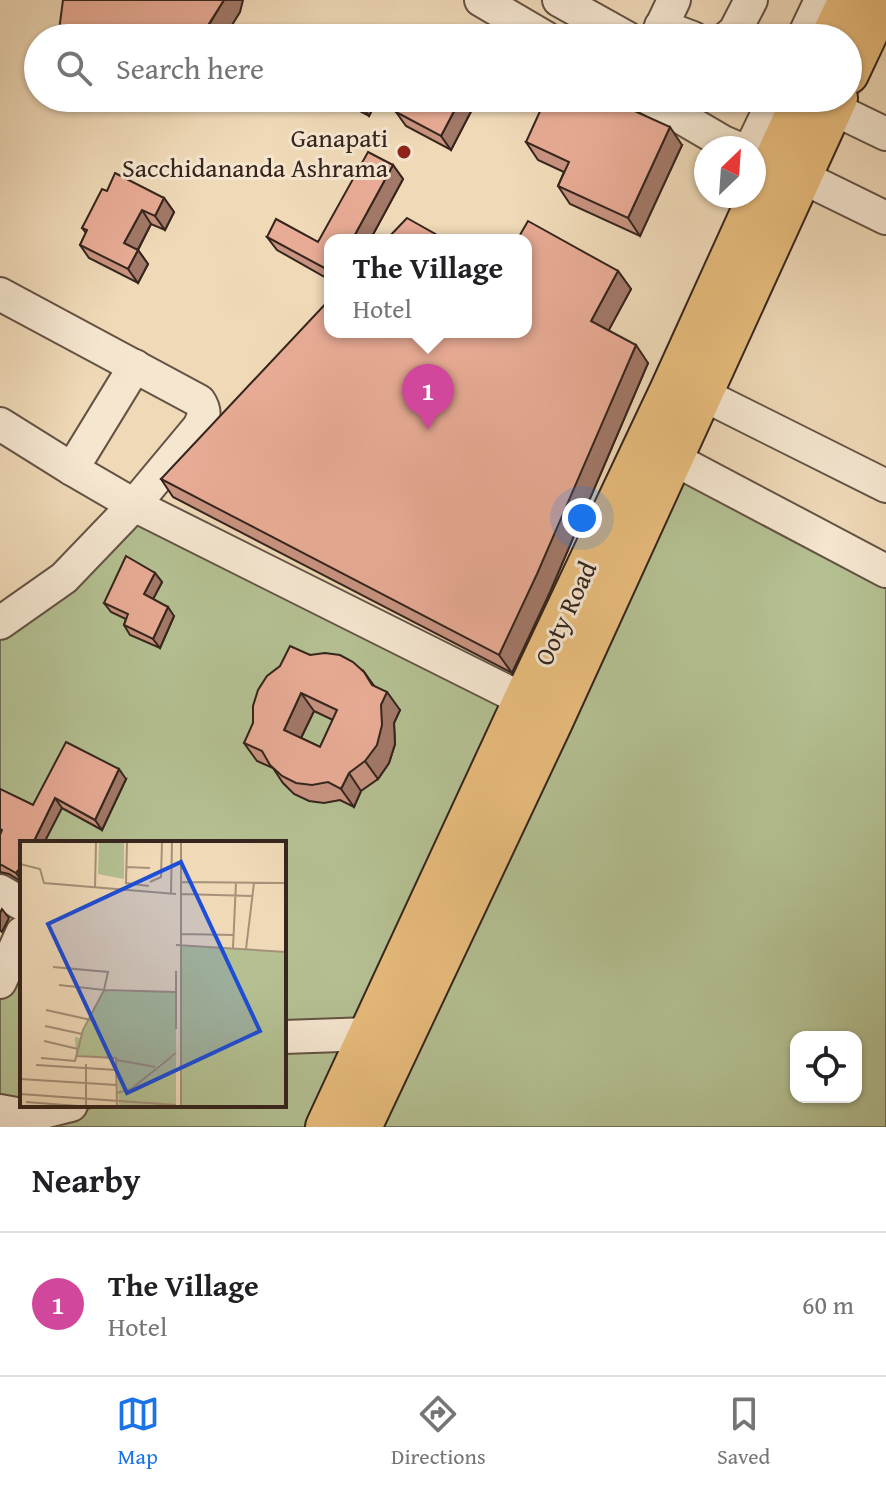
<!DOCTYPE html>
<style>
:root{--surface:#fff;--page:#f6f6f6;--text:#202124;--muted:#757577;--line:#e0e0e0;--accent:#1a73e8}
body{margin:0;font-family:"Gentium Book Plus",serif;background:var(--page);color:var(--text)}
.controls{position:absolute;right:24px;bottom:24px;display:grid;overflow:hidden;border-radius:16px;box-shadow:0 2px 6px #0004}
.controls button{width:72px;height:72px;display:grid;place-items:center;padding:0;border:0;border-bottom:2px solid var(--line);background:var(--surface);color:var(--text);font:40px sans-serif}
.compass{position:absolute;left:694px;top:136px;width:72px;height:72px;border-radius:50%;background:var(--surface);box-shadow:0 2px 6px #0004;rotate:25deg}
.you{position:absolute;left:582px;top:518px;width:28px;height:28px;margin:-20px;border:6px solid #fff;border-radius:50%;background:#1a73e8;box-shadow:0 0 0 12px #1a73e833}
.badge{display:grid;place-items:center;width:52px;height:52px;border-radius:50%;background:var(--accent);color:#fff;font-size:26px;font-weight:700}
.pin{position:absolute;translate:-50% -66px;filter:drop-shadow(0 2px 4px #0008)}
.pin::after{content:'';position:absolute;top:42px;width:28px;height:24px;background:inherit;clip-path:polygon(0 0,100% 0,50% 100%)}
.popup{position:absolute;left:324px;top:234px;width:208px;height:104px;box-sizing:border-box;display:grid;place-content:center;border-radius:16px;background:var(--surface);filter:drop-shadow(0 2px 6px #0005);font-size:26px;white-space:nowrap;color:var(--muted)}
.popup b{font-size:30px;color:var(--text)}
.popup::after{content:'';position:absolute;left:50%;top:100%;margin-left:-16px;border:16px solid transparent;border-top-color:var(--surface)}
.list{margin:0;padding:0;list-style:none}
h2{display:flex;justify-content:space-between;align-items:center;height:104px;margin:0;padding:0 32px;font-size:34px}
h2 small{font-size:26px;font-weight:400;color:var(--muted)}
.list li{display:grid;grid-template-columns:52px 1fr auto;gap:24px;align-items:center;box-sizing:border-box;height:144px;padding:0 32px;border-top:2px solid var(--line)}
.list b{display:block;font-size:30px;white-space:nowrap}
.list p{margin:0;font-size:26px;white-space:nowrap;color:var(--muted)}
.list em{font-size:26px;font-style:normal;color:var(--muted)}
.icon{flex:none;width:44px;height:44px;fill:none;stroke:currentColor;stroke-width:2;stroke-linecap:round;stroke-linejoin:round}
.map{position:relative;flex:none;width:886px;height:1127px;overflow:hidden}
.search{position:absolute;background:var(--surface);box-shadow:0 2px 6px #0004;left:24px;right:24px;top:24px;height:88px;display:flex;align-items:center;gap:20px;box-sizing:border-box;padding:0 28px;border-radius:44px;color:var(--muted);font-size:30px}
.sheet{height:248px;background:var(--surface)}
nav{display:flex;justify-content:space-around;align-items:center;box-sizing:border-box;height:112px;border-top:2px solid var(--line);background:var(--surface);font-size:22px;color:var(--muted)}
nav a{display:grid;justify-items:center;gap:4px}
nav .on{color:var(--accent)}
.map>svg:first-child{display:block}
.green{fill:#b4c092;stroke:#747258;stroke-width:2;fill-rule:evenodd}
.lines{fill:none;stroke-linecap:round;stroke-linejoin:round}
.minor-casing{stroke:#645244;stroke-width:36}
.major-casing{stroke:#35251d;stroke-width:44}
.minor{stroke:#f5e6d0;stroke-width:32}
.major{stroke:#e8bc7c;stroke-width:40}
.wall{fill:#c89380;stroke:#35251d;stroke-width:2;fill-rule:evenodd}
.shaded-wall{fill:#a27868;stroke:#35251d;stroke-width:2}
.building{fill:#e8ab95;stroke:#35251d;stroke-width:2;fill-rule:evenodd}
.poi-dot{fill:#8f2418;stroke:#f5e6d0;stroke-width:3}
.labels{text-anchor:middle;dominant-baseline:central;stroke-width:6;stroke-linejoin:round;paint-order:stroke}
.poi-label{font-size:26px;fill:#35251d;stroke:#f5e6d0;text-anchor:end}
.street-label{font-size:26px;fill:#35251d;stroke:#f5e6d0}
.inset-road{fill:none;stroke:#a59179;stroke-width:2}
.view{fill:#1d4ed8;fill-opacity:0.15;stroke:#1d4ed8;stroke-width:4}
.inset-edge{fill:none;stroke:#35251d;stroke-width:4}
</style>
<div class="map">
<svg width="886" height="1127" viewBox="0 0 886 1127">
<rect width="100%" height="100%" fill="#efd9b7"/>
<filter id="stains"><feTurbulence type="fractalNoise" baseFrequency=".0025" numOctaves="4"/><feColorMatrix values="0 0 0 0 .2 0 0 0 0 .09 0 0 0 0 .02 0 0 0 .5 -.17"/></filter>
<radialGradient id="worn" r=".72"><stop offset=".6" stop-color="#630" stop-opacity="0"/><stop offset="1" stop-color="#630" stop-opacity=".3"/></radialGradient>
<g class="green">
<path d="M672,458L886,575V1127H355ZM796,1037H856V1097H796Z"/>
<path d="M131,509L524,700L369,1034L284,1037V843H22V905L0,890V621Z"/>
<path d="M22,932V1105L0,1111V978Z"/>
<path d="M365,1043L326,1127H34L100,1105H284V1046Z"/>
</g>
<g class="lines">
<defs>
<g id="minor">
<path d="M481,0L546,38"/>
<path d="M559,0L627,38"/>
<path d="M661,26L693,38"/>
<path d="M656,38L674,0"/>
<path d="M727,38L735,31L751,0"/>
<path d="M803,38L821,0"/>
<path d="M648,98L723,142L737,148"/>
<path d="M832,108L886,134"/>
<path d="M751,148L775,98"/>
<path d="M800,176L886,218"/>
<path d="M0,294L199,401C206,411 204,417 199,427L134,505L72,469L0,424"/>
<path d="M702,394L886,486"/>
<path d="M653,446L672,458L886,571"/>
<path d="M72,469L135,366"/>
<path d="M0,623L64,578L134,505L524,700"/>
<path d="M0,891L22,904"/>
<path d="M0,982L22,933"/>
<path d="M284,1037L369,1034"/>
<path d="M0,1111L27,1116L71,1105"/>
</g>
<g id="major">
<path d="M831,38L849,0"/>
<path d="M848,74L883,0"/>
<path d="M326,1127L524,700L670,391L803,98"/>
<path d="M361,1127L552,722L837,98"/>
</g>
</defs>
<use href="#minor" class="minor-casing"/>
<use href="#major" class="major-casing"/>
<use href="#minor" class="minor"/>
<use href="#major" class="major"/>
</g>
<g class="wall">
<path d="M114,98H156L122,108Z"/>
<path d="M335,98H378L369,116Z"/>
<path d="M404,98H478L451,150L406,126L396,112Z"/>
<path d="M526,142L682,145L640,236L570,204L558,186L564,172L538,160Z"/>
<path d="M393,165L403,179L370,240H330V280L277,250L267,237L318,242Z"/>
<path d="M107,191L164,198L174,212L165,230L151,224L138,250L148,264L138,283L89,258L80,245L86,233L82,228Z"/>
<path d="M618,271L631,289L608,330L648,363L550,592L512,673L173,497L161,479Z"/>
<path d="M155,573L162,582L153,599L174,616L160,648L130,635L124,625L126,619L111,612L104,603Z"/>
<path d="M310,655L364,672L374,686L400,710L394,723L395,744L389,763L378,779L361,791L354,807L340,800L324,803L309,801L294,794L283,783L273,768L257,761L244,743ZM314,711L333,720L320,747L301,738Z"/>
<path d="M126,779L102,830L62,808L22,843V882L9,874L0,872V789L33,805Z"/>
</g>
<g class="shaded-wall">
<path d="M224,0H243L240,12L224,38H201Z"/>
<path d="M361,98H378L369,116L359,102Z"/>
<path d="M461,98H478L451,150L441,136Z"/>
<path d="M670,127L682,145L640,236L628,218Z"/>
<path d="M393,165L403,179L370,240H352Z"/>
<path d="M164,198L174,212L165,230L155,216Z"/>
<path d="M142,210L151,224L134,257L124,243Z"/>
<path d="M138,250L148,264L138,283L128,269Z"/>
<path d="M618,271L631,289L604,339L591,321Z"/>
<path d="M636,345L648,363L550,592L512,673L499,655Z"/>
<path d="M155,573L162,582L151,603L144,594Z"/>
<path d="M168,607L174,616L160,648L153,639Z"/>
<path d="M364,672L377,690L387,692L400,710L394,723L395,744L389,763L378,779L365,761Z"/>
<path d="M301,693L314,711L296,748L284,730Z"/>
<path d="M119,769L126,779L102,830L95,820Z"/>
<path d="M349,773L361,791L354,807L341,789Z"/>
<path d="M55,798L62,808L44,843H33Z"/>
<path d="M18,870L22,876V881L16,873Z"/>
<path d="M2,909L9,918L2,932L0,930V913Z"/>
</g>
<g class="building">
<path d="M63,0H224L200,38H58Z"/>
<path d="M440,29L457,38H435Z"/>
<path d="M404,98H461L441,136L396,112Z"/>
<path d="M546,98H606L670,127L628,218L558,186L569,162L526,142Z"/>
<path d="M368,152L393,165L352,240H330V271L267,237L276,219L318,242Z"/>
<path d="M115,173L164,198L155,216L142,210L124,243L138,250L128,269L80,245L87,230L82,228L102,189L107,191Z"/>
<path d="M407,218L446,240H386Z"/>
<path d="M528,221L618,271L591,321L636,345L537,574L499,655L161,479L330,299V332H526V240H517Z"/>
<path d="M126,556L155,573L144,594L168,607L153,639L124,625L128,614L104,603Z"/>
<path d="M290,646L310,655L325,653L340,655L353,662L364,672L372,685L387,692L381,705L382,725L377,745L365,761L349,773L341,789L328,782L312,785L296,783L282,776L270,765L262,751L244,743L253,723V706L258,690L267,676L280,666ZM301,693L337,710L320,747L284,730Z"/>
<path d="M66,742L119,769L95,820L55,798L33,843H22V865L16,873L0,864V835L2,830L0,829V789L33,805Z"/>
</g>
<circle class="poi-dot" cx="404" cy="152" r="8"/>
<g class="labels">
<g class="poi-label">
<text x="388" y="137">Ganapati<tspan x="388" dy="30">Sacchidananda Ashrama</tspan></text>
</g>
<g class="street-label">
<text transform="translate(565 613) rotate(-65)">Ooty Road</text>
</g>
</g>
<g transform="translate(20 841)">
<rect width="266" height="266" fill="#efd9b7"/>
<path d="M79,1H104V38L78,33ZM161,105L266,111V265H160ZM84,150L156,151V212L134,227L156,214V265H99L97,218L56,215L55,196L60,197Z" fill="#b4c092"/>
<path class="inset-road" d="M107,1L106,42L129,45M161,1V265M0,23L20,28L24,42L156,53M106,26L130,27M130,41L141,36L142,1M161,41L266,42M75,47L76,1M151,53L152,1M161,53L232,55M161,93L214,94M156,104L266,111M213,107L216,41M226,108L234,42M33,126L88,131L84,149L39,144M26,169L71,179M25,185L62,193M156,188V130M24,200L58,208M56,215L96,217L97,265M21,217L55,220L63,189L84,149L156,151M97,219L135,226M66,223V265M16,224L97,229M0,238L97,244M97,252L111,248L156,212M0,253L156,264M6,261L58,265"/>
<path class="view" d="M161,21L240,190L107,252L28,83Z"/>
<rect width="266" height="266" class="inset-edge"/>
</g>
<rect width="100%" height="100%" filter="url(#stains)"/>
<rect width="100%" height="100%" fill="url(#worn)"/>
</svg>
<div class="controls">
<button><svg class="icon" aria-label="locate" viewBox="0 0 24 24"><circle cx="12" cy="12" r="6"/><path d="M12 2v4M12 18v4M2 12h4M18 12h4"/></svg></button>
</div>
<svg class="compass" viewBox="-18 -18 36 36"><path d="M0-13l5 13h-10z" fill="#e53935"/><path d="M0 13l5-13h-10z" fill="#757577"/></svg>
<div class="you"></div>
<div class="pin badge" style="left:428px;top:430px;background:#d1479c">1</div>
<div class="popup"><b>The Village</b>Hotel</div>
<div class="search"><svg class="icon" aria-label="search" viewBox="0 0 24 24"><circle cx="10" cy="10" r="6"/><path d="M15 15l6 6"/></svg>Search here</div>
</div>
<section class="sheet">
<h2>Nearby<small></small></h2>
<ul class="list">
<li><span class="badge" style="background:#d1479c">1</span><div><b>The Village</b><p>Hotel</p></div><em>60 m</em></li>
</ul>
</section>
<nav>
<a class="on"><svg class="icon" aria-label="map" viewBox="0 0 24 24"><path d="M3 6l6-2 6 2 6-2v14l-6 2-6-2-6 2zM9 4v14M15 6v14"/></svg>Map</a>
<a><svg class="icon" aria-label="directions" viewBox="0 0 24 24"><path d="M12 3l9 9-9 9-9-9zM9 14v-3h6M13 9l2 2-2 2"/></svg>Directions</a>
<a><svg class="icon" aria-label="saved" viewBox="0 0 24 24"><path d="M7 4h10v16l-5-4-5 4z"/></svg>Saved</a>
</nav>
